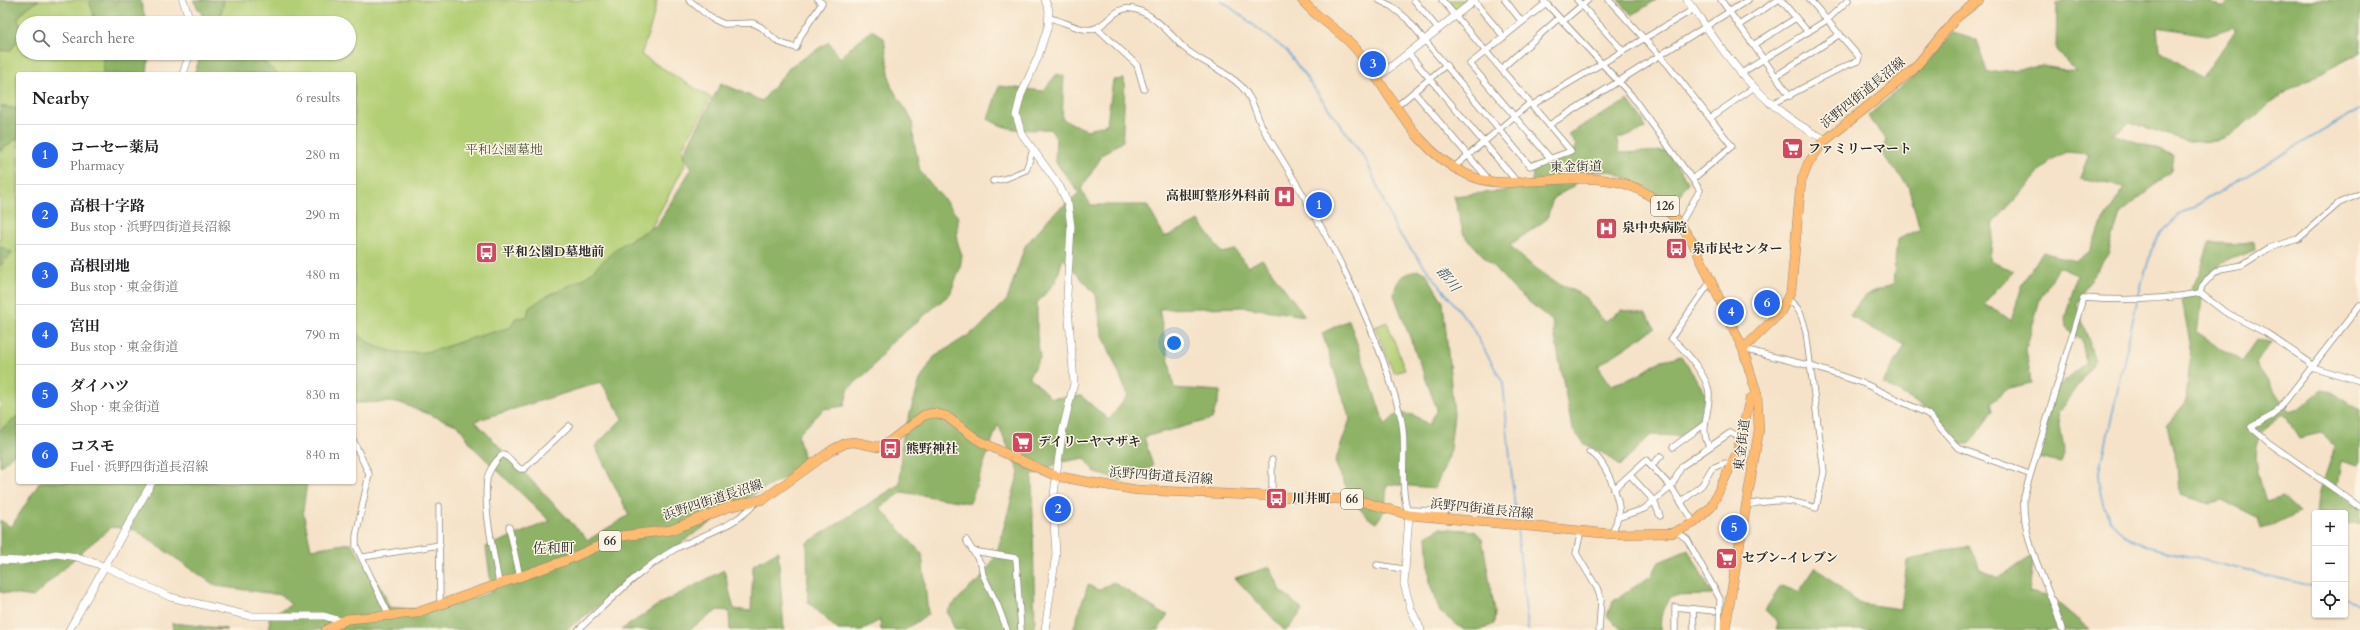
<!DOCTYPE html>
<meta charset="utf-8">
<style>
:root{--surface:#fff;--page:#f2f2f2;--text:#202124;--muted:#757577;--line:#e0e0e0;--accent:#2563eb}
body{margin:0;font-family:Cardo,"Noto Serif JP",serif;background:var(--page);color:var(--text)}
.controls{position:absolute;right:12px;bottom:12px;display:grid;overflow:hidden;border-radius:4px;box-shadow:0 1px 3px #0004}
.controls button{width:36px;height:36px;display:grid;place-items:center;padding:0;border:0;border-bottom:1px solid var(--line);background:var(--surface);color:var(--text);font:20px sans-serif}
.you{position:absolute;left:1174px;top:343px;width:14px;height:14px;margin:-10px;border:3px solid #fff;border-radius:50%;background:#1a73e8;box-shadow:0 0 0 6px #1a73e833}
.badge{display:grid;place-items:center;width:26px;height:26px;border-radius:50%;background:var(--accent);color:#fff;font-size:13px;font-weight:700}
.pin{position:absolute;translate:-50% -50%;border:2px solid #fff;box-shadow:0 1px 4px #0006}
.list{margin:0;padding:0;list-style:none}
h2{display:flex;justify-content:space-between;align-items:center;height:52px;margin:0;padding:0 16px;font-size:17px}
h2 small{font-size:13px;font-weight:400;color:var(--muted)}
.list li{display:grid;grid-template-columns:26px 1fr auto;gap:12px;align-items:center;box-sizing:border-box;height:60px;padding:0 16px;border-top:1px solid var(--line)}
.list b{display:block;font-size:15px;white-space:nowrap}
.list p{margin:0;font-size:13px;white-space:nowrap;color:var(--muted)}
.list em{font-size:13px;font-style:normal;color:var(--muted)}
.icon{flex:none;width:22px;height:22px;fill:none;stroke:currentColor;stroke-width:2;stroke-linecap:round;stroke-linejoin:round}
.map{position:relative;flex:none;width:2360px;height:630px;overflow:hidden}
.search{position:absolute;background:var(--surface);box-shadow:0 1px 3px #0004;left:16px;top:16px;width:340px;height:44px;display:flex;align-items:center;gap:10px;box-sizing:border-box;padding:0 14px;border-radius:22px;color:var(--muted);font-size:15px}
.panel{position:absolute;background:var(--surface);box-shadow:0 1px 3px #0004;left:16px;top:72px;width:340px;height:412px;border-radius:4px}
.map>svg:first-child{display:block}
.green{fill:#b3cf75;stroke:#6f7d50}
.forest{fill:#8eb266;stroke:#5c6e48;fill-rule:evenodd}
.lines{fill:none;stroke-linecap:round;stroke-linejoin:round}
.stream{stroke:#63a4d7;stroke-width:1.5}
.minor-casing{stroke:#90867a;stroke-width:7}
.tertiary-casing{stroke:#90867a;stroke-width:8}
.primary-casing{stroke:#90867a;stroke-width:10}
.trunk-casing{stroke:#90867a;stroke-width:10}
.minor{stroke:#fff;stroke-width:5.5}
.tertiary{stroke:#fff;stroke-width:7}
.primary{stroke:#febb71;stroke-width:9}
.trunk{stroke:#febb71;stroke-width:9}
.labels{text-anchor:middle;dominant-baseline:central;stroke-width:3;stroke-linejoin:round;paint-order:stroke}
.shield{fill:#fcf5e5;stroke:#6a6863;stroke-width:1}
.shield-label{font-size:12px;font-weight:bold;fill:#2b2b2b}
.street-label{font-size:13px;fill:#2b2b2b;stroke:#fcf5e5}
.poi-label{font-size:13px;font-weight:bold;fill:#2b2b2b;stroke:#fcf5e5;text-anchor:start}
.park-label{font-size:13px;fill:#4d543e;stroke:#fcf5e5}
.water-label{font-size:14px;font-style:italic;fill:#415b70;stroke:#fcf5e5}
.neighbourhood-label{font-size:14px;fill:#2b2b2b;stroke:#fcf5e5}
</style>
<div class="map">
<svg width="2360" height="630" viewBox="0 0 2360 630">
<rect width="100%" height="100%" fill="#fcf5e5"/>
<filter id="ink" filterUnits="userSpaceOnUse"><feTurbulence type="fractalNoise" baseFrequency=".025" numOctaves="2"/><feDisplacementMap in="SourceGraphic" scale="8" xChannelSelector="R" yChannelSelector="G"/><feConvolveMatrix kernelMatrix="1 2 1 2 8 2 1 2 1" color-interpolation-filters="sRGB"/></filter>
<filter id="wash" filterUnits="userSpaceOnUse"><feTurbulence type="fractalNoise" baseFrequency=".012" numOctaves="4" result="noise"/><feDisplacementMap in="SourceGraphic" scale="16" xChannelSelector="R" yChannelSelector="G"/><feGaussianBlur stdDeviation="0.9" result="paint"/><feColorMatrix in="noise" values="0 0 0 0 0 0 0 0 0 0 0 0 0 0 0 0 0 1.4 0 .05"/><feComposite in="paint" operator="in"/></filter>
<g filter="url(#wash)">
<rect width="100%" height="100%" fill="#f5e2c8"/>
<g class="green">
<path d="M0,0H119L137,23H23V53H141L139,74H18V415L0,434Z"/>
<path d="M198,0H657L652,22L641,55L711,98L682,148L685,165L650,230L513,332L354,393V74H194L202,53H349V23H207Z"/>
<path d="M1445,0H1471L1456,14Z"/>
<path d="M1387,322L1405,370L1394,373L1375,327Z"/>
</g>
<g class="forest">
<path d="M0,0H39L25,9L18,18L22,33L11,50L2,51L0,48Z"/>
<path d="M89,0H140L147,23H96Z"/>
<path d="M193,0H224L219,23H207Z"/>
<path d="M1618,0H1656L1632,15Z"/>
<path d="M2065,0H2207L2223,8L2230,0H2360V53L2288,90L2230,135L2216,141L2189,142L2130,122L2114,134L2173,155L2171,171L2120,214L2108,254L2087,284L2077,305L2095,361L2058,413L2064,450L2061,463L2038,458L2050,393L2086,363L2082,341L2066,328L2065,318L2077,275L2058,267L2040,299L2026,349L2031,383L2009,388L1991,402L1993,411L1970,443H1961C1942,415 1912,399 1882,384L1905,346L1850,316C1861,296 1870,291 1893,285L1897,240L1920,229L1908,186L1882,154L1886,139L1868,116L1920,70L1953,33L1977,40L1987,73L2043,66L2077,72L2056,50L2057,5ZM2157,27L2208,35L2234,27L2235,31L2202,78L2159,50ZM2066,152L2089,154L2080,178L2125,187L2100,225L2090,252L2076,261L2043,252L2022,286L2011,321L1984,303L2013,272L1990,259L1994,222L2051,160Z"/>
<path d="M872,30L884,38L891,86L912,120L914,142L920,171L958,216L957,241L962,255L960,268L950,294L889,345L871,369L849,388L844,406L824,409L798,435L804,460L793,474L757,492L695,533L566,630H270L269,617L291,605L281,595L216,586L135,530L112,527L86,548L33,597L0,592V520L11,527L40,482H307L303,511L311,549L351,543L383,591L389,607L432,611L492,592L486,547L550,521L473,447L459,426L398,402L354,403V329C373,354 411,357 439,349C449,346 459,342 469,339C483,335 497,331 511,327L515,318L527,317L529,308L543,298L585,278L618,247L657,225L692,168L683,154L721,83L762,101L791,66L829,42L840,58L853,45ZM601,382L623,418L595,446L629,515L588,540L475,421Z"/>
<path d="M103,53H149L147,74H103Z"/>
<path d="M202,53L254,54L278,74H194Z"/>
<path d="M1057,74L1064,76L1062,119L1087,130L1107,124L1113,80L1124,79C1126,100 1122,120 1123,141L1104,153L1081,189L1091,205H1147L1165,237L1199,221L1222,253L1235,250L1248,267L1262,259L1305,316L1244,307L1159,309L1174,388L1221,391L1212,419L1144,437L1153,466L1123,481L1096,473L1085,458L1061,462L1032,475L1035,630H955L947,611L968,589L979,581L996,556L1019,472L998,424L970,503L902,492L880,508L922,554L928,614L905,630H881L880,620L862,630H838L808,602L807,543L900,484L901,443L920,380L934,357L978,329L1007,300L1025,246L1052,215L1079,193L1055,161L1056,138L1050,129C1026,130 1009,132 988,119L999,86L1043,91ZM1063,258L1096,295L1102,333L1128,395L1109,420L1081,396L1051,398L1029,376L1040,358L1037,336V303L1056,281Z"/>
<path d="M1628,100L1643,120L1645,129L1617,139L1619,153L1667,151L1688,182L1678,197L1668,199L1611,171L1577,173L1574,186L1553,198L1547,219L1510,245L1524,259L1550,279L1584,296L1604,322L1622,310L1646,314L1655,328L1598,366L1611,385L1637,376L1662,360L1681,356L1706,394L1696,428L1682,436L1651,435L1619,466L1610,457L1585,444L1572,429L1552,321L1516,291L1464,235L1454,196L1531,188L1533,173L1525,168L1571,154L1576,145L1568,134Z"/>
<path d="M0,106L18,109V138L0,151Z"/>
<path d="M2254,242L2255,250L2223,262L2206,276L2197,332L2242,362L2257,340L2270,342L2256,364L2289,412L2298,409L2322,390L2332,392L2360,410V463L2357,466L2341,461L2336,491L2360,506V523L2345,524V513H2317L2319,494L2335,447L2321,433L2299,438L2284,414C2244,437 2256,465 2266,502L2283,497L2299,512L2271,526L2260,529L2257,517L2222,500L2210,503L2179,495L2177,465L2167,425L2186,402L2191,348L2182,300L2199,275L2209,243L2243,244Z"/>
<path d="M0,246L13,253L0,266Z"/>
<path d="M1418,270L1426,273L1443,302L1454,415L1449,456L1435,488L1387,484L1385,510L1376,523C1355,511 1344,483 1335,462L1350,419L1322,333L1349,320L1385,425L1398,413L1414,415L1429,425L1437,409L1394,295C1396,278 1403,275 1418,270Z"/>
<path d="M18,416V450L0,467V430Z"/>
<path d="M1440,528L1475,531L1482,538L1495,612L1494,624L1481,630H1464L1440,612L1430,584L1427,535Z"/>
<path d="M1969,547L1981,570L1998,578L2034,555L2029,592L2051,597L2090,630H1776L1778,622L1765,610L1781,586L1799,592L1816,567L1857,603L1901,609L1907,561L1944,550Z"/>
<path d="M1688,550L1713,595L1671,596L1661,616L1660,630H1622L1607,616L1612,602L1651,576L1659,562Z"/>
<path d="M778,551L784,630H730L729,611L718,610L689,630H621L658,605L724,570L734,609L751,611L753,565Z"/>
<path d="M1270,567L1281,591L1303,610L1287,630H1284L1235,578Z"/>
<path d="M1113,582L1160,612L1168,615L1158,630H1073L1088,585L1098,590Z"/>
<path d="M172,623L228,629V630H173Z"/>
</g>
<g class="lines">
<g class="stream">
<path d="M1221,0L1287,51L1366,160L1396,230L1470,324L1503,383L1516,521"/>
<path d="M2138,297L2151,251L2160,233L2178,216L2360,109"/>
<path d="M2137,301L2100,471C2097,491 2105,521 2123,534C2130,538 2138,542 2145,546L2315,587"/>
<path d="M1517,529L1528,630"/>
<path d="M2345,596L2360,607"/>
</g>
</g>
</g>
<g filter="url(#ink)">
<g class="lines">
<defs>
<g id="minor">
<path d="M689,0L711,18L724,24L753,23L761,27L778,42L796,48L801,35L822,3L818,0"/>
<path d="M1379,0L1391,6L1407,19L1530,166L1571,151L1442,0"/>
<path d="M1414,0L1438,29"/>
<path d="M1473,0L1504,37"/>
<path d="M1505,0L1522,22"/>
<path d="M1543,0L1631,95L1700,190L1680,224"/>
<path d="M1577,0L1623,51"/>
<path d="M1609,0L1669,66L1732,146L1693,179"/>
<path d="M1721,0L1790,96"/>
<path d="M1781,0L1808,32"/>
<path d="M1546,3L1470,64L1550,158"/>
<path d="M1049,18C1063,20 1083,34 1096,28C1110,22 1116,5 1134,9C1153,13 1170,34 1183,47C1201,63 1224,69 1241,86C1254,99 1256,117 1265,132C1320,220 1373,313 1400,414C1409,446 1397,484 1409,515"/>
<path d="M1562,22L1588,0"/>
<path d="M1739,25L1778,0"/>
<path d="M1097,28L1137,65L1144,89"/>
<path d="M1753,45L1796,18"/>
<path d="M1408,53L1518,183"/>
<path d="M1501,69L1559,18"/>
<path d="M1740,74L1827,20L1848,0"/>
<path d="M1776,76L1840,34"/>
<path d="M1414,92L1490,181"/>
<path d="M1770,104C1800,92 1827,72 1858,61L1859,57L1810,0"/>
<path d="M1532,105L1694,9"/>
<path d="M1397,106L1446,65"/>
<path d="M1710,118L1753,88"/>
<path d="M1549,125L1748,0"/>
<path d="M1453,168L1530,103"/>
<path d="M993,181L1004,179L1026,170L1033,150"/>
<path d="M2200,293L2202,286L2214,273L2220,269L2242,265L2269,248L2298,239L2339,203L2360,194"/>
<path d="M2360,305L2286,400L2273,415L2251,427L2269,443L2360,507"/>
<path d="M1743,349L1811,366L1865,384L1928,414L1958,448L2029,474"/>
<path d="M354,442L369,474L356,536V546L390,617"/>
<path d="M1709,446C1699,429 1710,413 1709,394C1709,378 1684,348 1671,338L1711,281"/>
<path d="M1673,447L1705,424"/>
<path d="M1589,452C1603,455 1621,499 1619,513C1618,520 1614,527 1612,534"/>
<path d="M1651,466L1661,456"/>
<path d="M1630,475L1654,501L1660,516"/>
<path d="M1614,489L1646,460L1671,487L1694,523"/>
<path d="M1272,496V460"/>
<path d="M1681,502L1702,485L1712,468L1725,463L1732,466"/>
<path d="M1746,505C1776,500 1788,498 1816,508L1824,472L1806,332C1803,320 1800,306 1788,300"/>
<path d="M439,506L440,605"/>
<path d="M1407,510L1446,511"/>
<path d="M1617,518L1644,509L1671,487L1682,466L1730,433L1741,436"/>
<path d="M509,527L520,577"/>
<path d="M1581,531L1576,553L1597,588L1601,599L1599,630"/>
<path d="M1677,532L1687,539L1720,599L1719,630"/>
<path d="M966,540L981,564L983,575L998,606L1007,630"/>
<path d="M973,551L1016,558L1021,630"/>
<path d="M363,557L440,545"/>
<path d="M1377,565L1403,569"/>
<path d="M499,583C494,553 483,509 487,479C488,472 498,456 504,454L520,469H524L569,426"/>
<path d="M1693,609L1694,630"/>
<path d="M578,630C607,603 640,569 675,549C702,534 736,527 756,502"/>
<path d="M1675,630V607L1714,611"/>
<path d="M2062,630C2050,585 2021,545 2024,496L2083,298C2123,301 2161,300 2200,293L2225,312L2266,333L2309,362L2312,367L2360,381"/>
</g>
<g id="tertiary">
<path d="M183,0L191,23"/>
<path d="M1687,0C1730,60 1758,106 1826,140"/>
<path d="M183,74L190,53"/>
<path d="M1377,78L1475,0"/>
<path d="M1409,515L1404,584L1411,609L1421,630"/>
<path d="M0,560L21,561L56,554L77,557L106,567L170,597L250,616H324L341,621"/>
<path d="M69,630L152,482"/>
<path d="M1045,630L1056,554L1053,506L1056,476L1063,429L1074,383L1067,295L1071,227L1068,204L1060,187L1022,134L1016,115L1021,95L1038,57L1048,26L1049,10L1045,0"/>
</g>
<g id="primary">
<path d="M1743,349L1780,313L1791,291L1801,182L1808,164L1822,143L1913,70L1956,18L1979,0"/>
<path d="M326,630L347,619L416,613L567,560L621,536L671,530L728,507L764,499L832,450L846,443L854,442L878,447L885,445L924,415L934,413L946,416L978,440L1000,451L1056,476L1088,482L1137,490L1357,500L1409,515L1581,531L1612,534L1672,533L1694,523L1711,507L1737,453L1750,399L1757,394"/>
</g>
<path id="trunk" d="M1302,0C1317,19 1340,30 1356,49C1391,92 1413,150 1466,174C1488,185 1510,183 1534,181C1610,175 1648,174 1693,243L1743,349L1757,394L1759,430L1725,630"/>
</defs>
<use href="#minor" class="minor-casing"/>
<use href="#tertiary" class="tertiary-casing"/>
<use href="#primary" class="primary-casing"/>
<use href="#trunk" class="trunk-casing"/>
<use href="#minor" class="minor"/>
<use href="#tertiary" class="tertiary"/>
<use href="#primary" class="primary"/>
<use href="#trunk" class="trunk"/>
</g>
</g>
<defs>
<symbol id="supermarket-square" viewBox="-11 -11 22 22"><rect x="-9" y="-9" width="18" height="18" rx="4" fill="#d1495b" stroke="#fcf5e5"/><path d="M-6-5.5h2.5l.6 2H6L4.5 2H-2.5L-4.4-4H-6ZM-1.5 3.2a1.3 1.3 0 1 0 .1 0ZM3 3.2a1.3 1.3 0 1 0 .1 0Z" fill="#fff"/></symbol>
<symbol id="hospital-square" viewBox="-11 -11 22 22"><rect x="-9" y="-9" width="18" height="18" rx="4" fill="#d1495b" stroke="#fcf5e5"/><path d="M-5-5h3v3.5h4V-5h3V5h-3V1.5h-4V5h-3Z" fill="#fff"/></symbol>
<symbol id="bus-square" viewBox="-11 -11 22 22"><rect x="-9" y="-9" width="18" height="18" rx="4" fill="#d1495b" stroke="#fcf5e5"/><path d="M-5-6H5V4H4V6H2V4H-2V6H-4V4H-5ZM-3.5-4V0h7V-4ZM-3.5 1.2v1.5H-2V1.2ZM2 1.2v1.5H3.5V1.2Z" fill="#fff"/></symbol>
</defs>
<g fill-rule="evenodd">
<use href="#supermarket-square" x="1780" y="136" width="25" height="25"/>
<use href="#hospital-square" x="1272" y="184" width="25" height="25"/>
<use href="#hospital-square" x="1594" y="216" width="25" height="25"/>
<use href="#bus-square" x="1664" y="236" width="25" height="25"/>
<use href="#bus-square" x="474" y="240" width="25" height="25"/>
<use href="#supermarket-square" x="1010" y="430" width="25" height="25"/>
<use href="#bus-square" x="878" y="436" width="25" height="25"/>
<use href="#bus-square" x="1264" y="486" width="25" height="25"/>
<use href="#supermarket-square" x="1714" y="546" width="25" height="25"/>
</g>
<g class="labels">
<g class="shield">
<rect x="1651" y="196" width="28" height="20" rx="3"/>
<rect x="1341" y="489" width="22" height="20" rx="3"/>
<rect x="599" y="531" width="22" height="20" rx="3"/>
</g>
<g class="shield-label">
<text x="1665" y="206">126</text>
<text x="1352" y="499">66</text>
<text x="610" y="541">66</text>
</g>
<g class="street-label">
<text transform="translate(1863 93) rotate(-39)">浜野四街道長沼線</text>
<text transform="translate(1576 167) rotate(-1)">東金街道</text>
<text transform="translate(1742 445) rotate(-83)">東金街道</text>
<text transform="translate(1161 476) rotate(4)">浜野四街道長沼線</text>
<text transform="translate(713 500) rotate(-18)">浜野四街道長沼線</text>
<text transform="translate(1482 509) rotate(6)">浜野四街道長沼線</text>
</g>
<g class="poi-label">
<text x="1808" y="149">ファミリーマート</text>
<text x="1270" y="196" text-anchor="end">高根町整形外科前</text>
<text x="1622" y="228">泉中央病院</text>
<text x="1692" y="249">泉市民センター</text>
<text x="502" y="252">平和公園D墓地前</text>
<text x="1038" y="442">デイリーヤマザキ</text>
<text x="906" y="449">熊野神社</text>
<text x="1292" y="499">川井町</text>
<text x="1742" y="558">セブン-イレブン</text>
</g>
<g class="park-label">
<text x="504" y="150">平和公園墓地</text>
</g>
<g class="water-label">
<text transform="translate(1448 279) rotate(52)">都川</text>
</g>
<g class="neighbourhood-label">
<text x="554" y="548">佐和町</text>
</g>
</g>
</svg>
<div class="controls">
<button>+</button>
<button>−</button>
<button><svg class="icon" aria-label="locate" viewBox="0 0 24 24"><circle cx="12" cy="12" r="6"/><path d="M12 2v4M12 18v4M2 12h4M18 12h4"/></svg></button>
</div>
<div class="you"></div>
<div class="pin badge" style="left:1319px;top:205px">1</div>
<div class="pin badge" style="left:1058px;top:509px">2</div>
<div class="pin badge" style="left:1373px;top:64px">3</div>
<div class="pin badge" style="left:1731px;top:312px">4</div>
<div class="pin badge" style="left:1734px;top:528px">5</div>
<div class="pin badge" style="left:1767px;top:303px">6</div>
<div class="search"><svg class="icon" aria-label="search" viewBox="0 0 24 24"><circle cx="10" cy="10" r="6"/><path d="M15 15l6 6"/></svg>Search here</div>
<section class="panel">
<h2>Nearby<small>6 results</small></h2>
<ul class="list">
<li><span class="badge">1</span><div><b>コーセー薬局</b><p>Pharmacy</p></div><em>280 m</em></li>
<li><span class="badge">2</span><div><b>高根十字路</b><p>Bus stop · 浜野四街道長沼線</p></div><em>290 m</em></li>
<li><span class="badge">3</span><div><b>高根団地</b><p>Bus stop · 東金街道</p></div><em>480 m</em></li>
<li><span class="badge">4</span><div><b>宮田</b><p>Bus stop · 東金街道</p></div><em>790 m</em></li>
<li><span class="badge">5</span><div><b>ダイハツ</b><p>Shop · 東金街道</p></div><em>830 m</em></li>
<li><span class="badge">6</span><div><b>コスモ</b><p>Fuel · 浜野四街道長沼線</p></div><em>840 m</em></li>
</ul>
</section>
</div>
